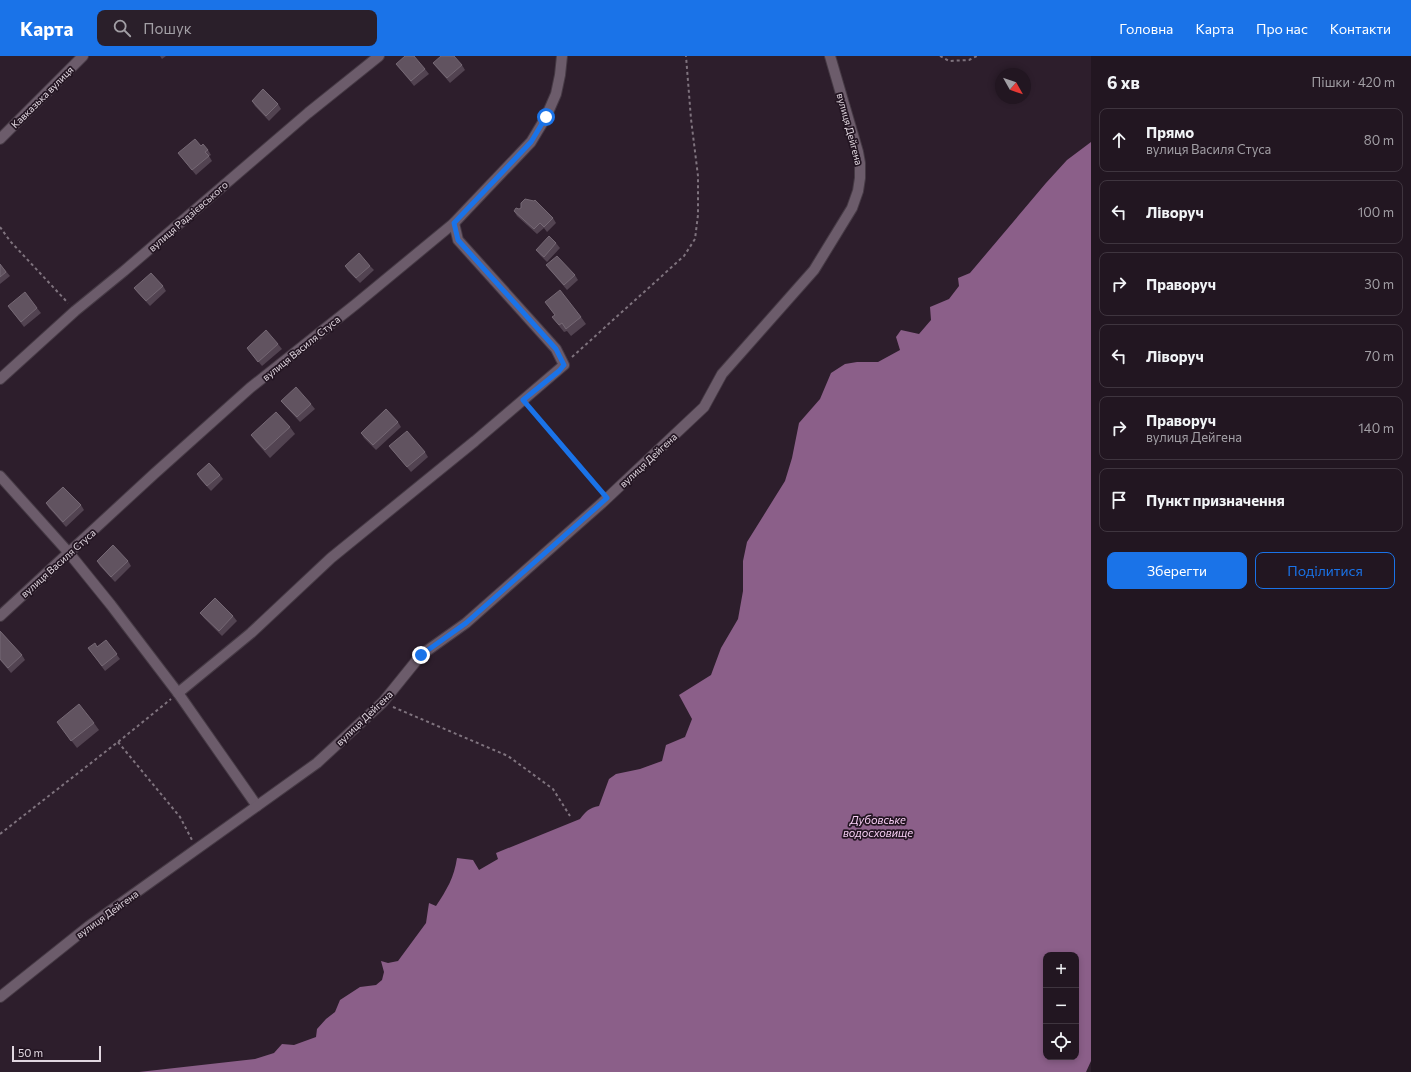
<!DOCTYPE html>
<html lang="uk">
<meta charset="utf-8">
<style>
:root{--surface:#221621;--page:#2a1f2a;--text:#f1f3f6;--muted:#a29fa5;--line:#3f353f;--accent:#1a73e8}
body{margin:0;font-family:Commissioner,sans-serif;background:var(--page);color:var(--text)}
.controls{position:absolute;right:12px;bottom:12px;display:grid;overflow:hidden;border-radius:8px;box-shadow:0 2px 6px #0003}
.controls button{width:36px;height:36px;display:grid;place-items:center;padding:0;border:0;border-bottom:1px solid var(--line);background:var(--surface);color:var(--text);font:20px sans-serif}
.compass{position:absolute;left:995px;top:12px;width:36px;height:36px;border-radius:50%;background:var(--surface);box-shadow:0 2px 6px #0003;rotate:130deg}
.scale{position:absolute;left:12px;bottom:10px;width:89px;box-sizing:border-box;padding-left:4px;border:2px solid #e1d7e0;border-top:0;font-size:11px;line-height:14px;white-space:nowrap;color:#e1d7e0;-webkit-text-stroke:3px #231522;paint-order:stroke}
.stop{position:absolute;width:12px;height:12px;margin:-9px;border:3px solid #1a73e8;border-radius:50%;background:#fff}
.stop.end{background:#1a73e8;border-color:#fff;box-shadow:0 1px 4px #0008}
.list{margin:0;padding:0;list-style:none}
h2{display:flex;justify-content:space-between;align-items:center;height:52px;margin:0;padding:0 16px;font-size:17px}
h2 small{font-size:13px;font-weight:400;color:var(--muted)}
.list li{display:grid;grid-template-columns:26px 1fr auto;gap:12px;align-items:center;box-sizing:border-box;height:64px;margin:0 8px 8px;padding:0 8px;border:1px solid var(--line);border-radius:8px}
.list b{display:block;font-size:15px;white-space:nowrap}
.list p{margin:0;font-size:13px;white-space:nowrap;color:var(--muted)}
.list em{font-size:13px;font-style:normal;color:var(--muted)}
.actions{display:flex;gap:8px;padding:12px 16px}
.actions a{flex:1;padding:9px 0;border:1px solid var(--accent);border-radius:8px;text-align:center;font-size:14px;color:var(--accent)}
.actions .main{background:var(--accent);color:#fff}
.icon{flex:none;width:22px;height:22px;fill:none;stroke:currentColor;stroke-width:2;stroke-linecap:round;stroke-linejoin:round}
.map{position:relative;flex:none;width:1091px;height:1016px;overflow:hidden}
header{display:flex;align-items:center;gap:24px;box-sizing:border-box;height:56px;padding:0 20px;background:var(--accent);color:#fff}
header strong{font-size:19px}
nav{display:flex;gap:22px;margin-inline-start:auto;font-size:14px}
.search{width:280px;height:36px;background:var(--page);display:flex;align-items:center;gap:10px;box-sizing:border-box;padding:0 14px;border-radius:8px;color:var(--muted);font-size:15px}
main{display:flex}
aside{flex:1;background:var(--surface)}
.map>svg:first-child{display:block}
.water{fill:#8b5f89;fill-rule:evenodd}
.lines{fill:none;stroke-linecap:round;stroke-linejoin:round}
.minor-casing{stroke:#463a45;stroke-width:12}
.path{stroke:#7f737e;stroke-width:2;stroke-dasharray:3 3;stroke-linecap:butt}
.minor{stroke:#6c5c6b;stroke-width:10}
.wall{fill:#524351}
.building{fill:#615360;stroke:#756874}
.route{stroke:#1a73e8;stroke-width:5}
.labels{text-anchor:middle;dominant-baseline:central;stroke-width:3.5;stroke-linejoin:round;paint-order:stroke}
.street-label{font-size:10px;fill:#e1d7e0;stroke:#231522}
.water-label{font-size:11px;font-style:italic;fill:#f9d0f6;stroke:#231522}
</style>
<header>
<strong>Карта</strong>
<div class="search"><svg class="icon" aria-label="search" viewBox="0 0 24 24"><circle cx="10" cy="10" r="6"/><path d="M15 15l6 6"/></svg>Пошук</div>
<nav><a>Головна</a><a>Карта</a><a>Про нас</a><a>Контакти</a></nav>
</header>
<main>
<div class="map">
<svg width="1091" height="1016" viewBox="0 0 1091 1016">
<rect width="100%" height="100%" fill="#2d1e2c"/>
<path class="water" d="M1091,86V1005L1086,1016H139L255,1003L274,997L282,988L294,989L316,981L317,973L326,963L335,956L340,944L360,931L376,929L382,924L384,916L381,905L388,907L398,905L426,867L429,847L436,850C447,833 454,822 457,802L473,804L479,814L498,803L496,797L580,763C586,755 589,752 599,750L609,723L616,718L640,713L662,705L666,689L685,681L692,663L679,639L711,619L721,592L738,563L743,535V505L747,486L785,425L792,402L799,367L820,343L831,317L845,308L857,306H878L900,294L896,281L901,274L919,278L931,264L930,251L949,243L959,230L958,222L970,217L1046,127L1067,104ZM1046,899H1076V1001H1046Z"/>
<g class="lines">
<defs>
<g id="minor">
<path d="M0,83L83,0"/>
<path d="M0,323L75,255L124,215L308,57L379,0"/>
<path d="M0,420L69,497L111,549L178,637L257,750"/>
<path d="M0,560L154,418L250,332L356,248L454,167L531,86L546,61L556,38L560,19L562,0"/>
<path d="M178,637L251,577L331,502L475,385L564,309L556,293L458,184L454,167"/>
<path d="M0,941L89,870L317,707L383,646L421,599L466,567L602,447L704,351L722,318L814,214L852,152L858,135L860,122V107L858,96L830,0"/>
</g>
</defs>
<use href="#minor" class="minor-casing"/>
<g class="path">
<path d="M940,0L949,5L969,4L977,0"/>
<path d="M0,171L10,185L68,247"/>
<path d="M572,301L684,200L695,183L698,159V120L691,63L686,0"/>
<path d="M529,352L601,435"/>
<path d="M393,651L508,700L553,733L570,760"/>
<path d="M118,686L180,761L192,784"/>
<path d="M0,778L123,682L171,643"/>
</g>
<use href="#minor" class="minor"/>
</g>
<g class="wall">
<path d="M160,0H166L162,3Z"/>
<path d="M433,7L462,9L465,14L450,27L437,12Z"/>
<path d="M396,8L425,13L429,18L414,30Z"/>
<path d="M252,45L278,48L281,53L269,65L255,50Z"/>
<path d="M201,90L208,94L211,99L209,100L212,105L196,119L178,97Z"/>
<path d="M519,153L553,162L556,167L547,176L544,172L537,178L517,160L514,155Z"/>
<path d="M556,187L560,192L547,206L540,199L536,194Z"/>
<path d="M0,208L10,220L0,228Z"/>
<path d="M546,209L575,219L578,224L567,234L550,214Z"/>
<path d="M345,210H370L374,214L360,227L348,215Z"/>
<path d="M163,230L166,235L150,250L138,237L134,232Z"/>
<path d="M545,246L581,261L586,268L571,280L567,275L564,276L552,261L555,259Z"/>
<path d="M8,250L37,252L41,257L24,271Z"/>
<path d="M278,288L282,293L262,310L247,292Z"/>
<path d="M281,345L311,348L315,353L300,366L285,350Z"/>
<path d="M398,366L401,371L376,394L364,382L361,377Z"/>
<path d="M290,371L295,378L270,402L256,386L251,379Z"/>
<path d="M389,390L425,396L428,401L411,416Z"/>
<path d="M197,418L220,419L223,423L211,435L200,423Z"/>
<path d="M46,447L81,449L84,454L66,471L49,452Z"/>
<path d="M97,505H128L131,510L115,526L100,510Z"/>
<path d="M200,557L233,560L237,565L222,580L204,562Z"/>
<path d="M0,575L22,599L25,604L11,617L0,604Z"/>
<path d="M106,584L120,603L105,615L88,592L97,591Z"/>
<path d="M57,666L94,667L99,674L77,692Z"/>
</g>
<g class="building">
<path d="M405,0H414L425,13L411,25L396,8Z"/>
<path d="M441,0H454L462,9L447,22L433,7Z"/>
<path d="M263,33L278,48L266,60L252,45Z"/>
<path d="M195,83L201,90L203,88L208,94L205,96L209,100L192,114L178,97Z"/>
<path d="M525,143L534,145L535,144L553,162L544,171L540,167L534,173L514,155L516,152L519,153L521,152V147Z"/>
<path d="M549,180L556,187L544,201L536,194Z"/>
<path d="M359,197L370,210L356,222L345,210Z"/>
<path d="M557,200L575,219L564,229L546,209Z"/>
<path d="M0,208L6,216L0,221Z"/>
<path d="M151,217L163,230L146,245L134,232Z"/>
<path d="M560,234L581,261L566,273L562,267L559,269L552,261L555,259L545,246Z"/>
<path d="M25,236L37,252L21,266L8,250Z"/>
<path d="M266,274L278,288L258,306L247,292Z"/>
<path d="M296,331L311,348L297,361L281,345Z"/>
<path d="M386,353L398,366L373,389L361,377Z"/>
<path d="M276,356L290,371L265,394L251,379Z"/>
<path d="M407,375L425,396L407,411L389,390Z"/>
<path d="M209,407L220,419L207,430L197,418Z"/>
<path d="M63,431L81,449L63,466L46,447Z"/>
<path d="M113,489L128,505L111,521L97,505Z"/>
<path d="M215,542L233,560L219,575L200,557Z"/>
<path d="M0,575L22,599L8,612L0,603Z"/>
<path d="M106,584L117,598L102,610L88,592L95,587L97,591Z"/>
<path d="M79,648L94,667L71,685L57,666Z"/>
</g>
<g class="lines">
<path class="route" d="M421,599L466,567L607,442L523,344L559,315L564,309L556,293L458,184L454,167L531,86L546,61"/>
</g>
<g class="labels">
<g class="street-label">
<text transform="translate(42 41) rotate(-45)">Кавказька вулиця</text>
<text transform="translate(850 73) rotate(75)">вулиця Дейгена</text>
<text transform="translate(188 160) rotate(-41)">вулиця Радзієвського</text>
<text transform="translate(301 292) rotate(-39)">вулиця Василя Стуса</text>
<text transform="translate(648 404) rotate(-43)">вулиця Дейгена</text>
<text transform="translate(58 507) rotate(-42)">вулиця Василя Стуса</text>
<text transform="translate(364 662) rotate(-44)">вулиця Дейгена</text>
<text transform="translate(107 858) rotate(-36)">вулиця Дейгена</text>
</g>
<g class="water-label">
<text x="878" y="763">Дубовське<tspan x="878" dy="13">водосховище</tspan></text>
</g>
</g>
</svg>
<div class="controls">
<button>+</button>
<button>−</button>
<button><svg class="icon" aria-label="locate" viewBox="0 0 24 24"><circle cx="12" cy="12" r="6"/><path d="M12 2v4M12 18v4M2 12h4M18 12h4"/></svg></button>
</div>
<svg class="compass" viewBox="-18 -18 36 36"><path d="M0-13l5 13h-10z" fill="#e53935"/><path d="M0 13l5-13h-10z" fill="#a29fa5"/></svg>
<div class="scale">50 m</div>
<div class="stop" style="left:546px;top:61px"></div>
<div class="stop end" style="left:421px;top:599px"></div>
</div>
<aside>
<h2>6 хв<small>Пішки · 420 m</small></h2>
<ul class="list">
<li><svg class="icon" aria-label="ahead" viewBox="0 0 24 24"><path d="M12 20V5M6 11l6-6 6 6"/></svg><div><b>Прямо</b><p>вулиця Василя Стуса</p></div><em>80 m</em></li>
<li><svg class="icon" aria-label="left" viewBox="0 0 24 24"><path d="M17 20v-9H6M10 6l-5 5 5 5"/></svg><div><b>Ліворуч</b></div><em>100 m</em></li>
<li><svg class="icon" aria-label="right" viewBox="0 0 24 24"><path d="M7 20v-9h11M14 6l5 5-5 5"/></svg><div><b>Праворуч</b></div><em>30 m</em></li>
<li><svg class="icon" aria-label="left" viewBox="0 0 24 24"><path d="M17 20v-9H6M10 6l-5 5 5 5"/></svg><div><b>Ліворуч</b></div><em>70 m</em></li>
<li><svg class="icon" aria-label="right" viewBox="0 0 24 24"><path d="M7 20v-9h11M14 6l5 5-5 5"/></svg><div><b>Праворуч</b><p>вулиця Дейгена</p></div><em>140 m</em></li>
<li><svg class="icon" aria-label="arrive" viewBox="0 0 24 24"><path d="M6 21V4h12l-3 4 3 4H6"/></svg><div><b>Пункт призначення</b></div></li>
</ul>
<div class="actions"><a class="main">Зберегти</a><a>Поділитися</a></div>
</aside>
</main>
